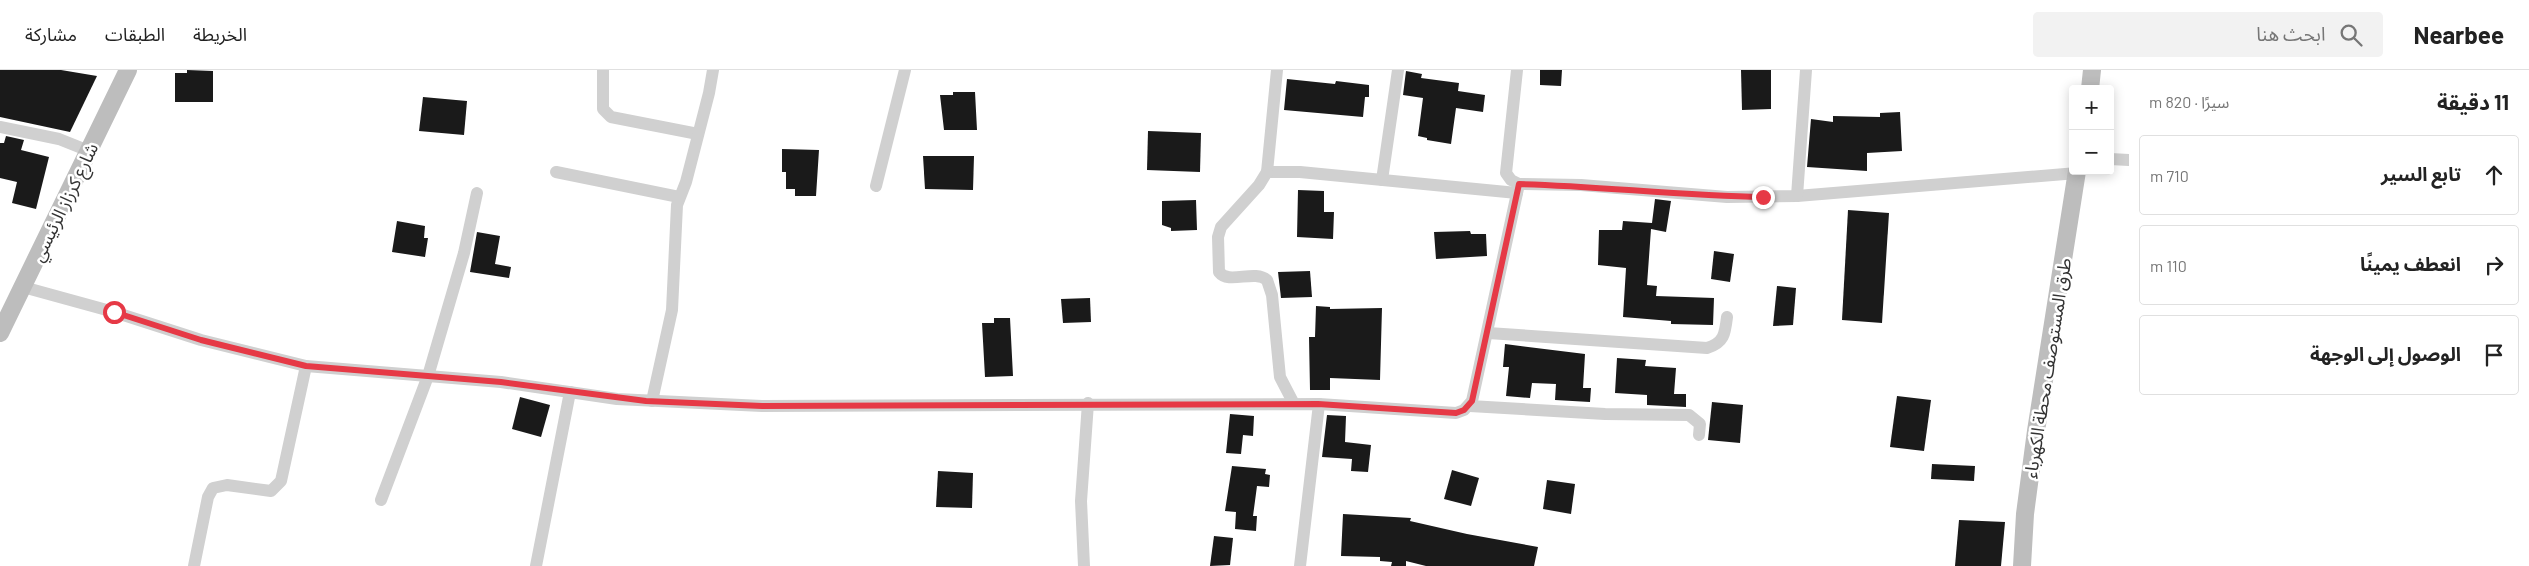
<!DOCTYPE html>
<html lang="ar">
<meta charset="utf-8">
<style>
:root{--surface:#fff;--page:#f2f2f2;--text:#222;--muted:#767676;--line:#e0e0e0}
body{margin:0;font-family:Barlow,"Noto Sans Arabic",sans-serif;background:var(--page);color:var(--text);direction:rtl}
.controls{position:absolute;right:15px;top:15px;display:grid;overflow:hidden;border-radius:5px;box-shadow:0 2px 12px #0003}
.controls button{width:45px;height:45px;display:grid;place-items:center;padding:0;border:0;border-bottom:1px solid var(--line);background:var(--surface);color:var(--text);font:25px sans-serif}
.stop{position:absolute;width:15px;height:15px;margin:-11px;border:4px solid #e63946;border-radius:50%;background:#fff}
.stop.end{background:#e63946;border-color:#fff;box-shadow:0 1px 5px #0008}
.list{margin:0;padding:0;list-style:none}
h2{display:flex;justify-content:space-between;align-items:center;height:65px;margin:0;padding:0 20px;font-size:21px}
h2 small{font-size:16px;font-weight:400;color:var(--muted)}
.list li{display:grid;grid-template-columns:32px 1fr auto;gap:15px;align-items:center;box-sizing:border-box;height:80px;margin:0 10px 10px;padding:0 10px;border:1px solid var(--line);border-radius:5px}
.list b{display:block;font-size:19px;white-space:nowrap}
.list em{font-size:16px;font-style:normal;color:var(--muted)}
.icon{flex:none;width:28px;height:28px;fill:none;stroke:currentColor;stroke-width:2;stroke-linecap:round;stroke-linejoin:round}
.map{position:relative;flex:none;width:2129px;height:496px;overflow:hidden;direction:ltr}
header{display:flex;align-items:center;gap:30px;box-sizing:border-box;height:70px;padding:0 25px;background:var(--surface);border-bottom:1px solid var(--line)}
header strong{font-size:24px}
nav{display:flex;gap:28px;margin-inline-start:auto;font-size:18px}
.search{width:350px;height:45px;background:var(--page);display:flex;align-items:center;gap:12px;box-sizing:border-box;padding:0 18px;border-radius:5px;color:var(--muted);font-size:19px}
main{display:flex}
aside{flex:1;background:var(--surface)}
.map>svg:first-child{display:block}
.building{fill:#1a1a1a}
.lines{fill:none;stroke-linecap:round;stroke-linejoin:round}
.street{stroke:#d0d0d0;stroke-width:12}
.secondary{stroke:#bdbdbd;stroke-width:18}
.route{stroke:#e63946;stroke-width:6}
.labels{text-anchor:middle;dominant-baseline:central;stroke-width:5;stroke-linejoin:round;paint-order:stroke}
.street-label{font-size:18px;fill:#333;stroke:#fff}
</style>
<header>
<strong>Nearbee</strong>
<div class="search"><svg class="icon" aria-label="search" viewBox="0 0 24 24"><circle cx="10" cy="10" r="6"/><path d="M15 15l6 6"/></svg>ابحث هنا</div>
<nav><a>الخريطة</a><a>الطبقات</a><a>مشاركة</a></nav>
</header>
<main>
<aside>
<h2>11 دقيقة<small>سيرًا · 820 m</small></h2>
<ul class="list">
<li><svg class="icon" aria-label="ahead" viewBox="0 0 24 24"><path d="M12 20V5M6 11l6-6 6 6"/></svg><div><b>تابع السير</b></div><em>710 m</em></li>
<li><svg class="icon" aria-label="right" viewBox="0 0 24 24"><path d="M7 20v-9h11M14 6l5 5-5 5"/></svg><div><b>انعطف يمينًا</b></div><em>110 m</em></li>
<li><svg class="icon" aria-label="arrive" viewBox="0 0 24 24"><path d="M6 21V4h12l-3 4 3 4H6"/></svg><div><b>الوصول إلى الوجهة</b></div></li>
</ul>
</aside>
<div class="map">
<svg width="2129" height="496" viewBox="0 0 2129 496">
<rect width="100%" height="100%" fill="#fff"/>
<g class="building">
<path d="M0,0H61L97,6L70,62L0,47Z"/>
<path d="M187,0L213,1V32H175V3H187Z"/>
<path d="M1540,0H1562L1561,16L1540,15Z"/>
<path d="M1741,0H1771V39L1742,40Z"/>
<path d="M1406,1L1422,4L1421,8L1459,13L1458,21L1485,25L1483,42L1456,38L1451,74L1427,70V68L1418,66L1423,28L1403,25Z"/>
<path d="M1287,9L1335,14L1336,11L1369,15V27H1365L1363,47L1284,40Z"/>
<path d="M953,22H975L977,60H944L940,25H953Z"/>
<path d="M423,27L467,31L464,65L419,61Z"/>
<path d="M1900,42L1902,81L1867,83V101L1807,97L1811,49L1833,52V46L1880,47V43Z"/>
<path d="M1148,61L1201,63L1200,102L1147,100Z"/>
<path d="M6,66L24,70L21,80L49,87L36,139L12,133L17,112L0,108V73H4Z"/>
<path d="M782,79L819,80L816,126H795V119H786V102H782Z"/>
<path d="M923,86H974L973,120L925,119Z"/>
<path d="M1298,120L1324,121V142H1334L1333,169L1297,167Z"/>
<path d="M1655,129L1671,131L1666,162L1651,159L1647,215L1657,216L1656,226L1714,228L1713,255L1671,254V251L1623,247L1626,198L1598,195L1599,160H1622L1623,151L1652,153Z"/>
<path d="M1196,130L1197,160L1171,161V158L1162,155V131Z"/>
<path d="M1848,140L1889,143L1882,253L1842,250Z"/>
<path d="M397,151L425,156L424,168H428L425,187L392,182Z"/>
<path d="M1470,161L1471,164H1486L1487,186L1436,189L1434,162Z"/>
<path d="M477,162L500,166L495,194L511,197L509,208L470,202Z"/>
<path d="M1714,181L1734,184L1730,212L1711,209Z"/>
<path d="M1310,201L1312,227L1281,228L1278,202Z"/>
<path d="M1777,216L1796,218L1793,255L1773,256Z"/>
<path d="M1090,228L1091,252L1063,253L1061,229Z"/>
<path d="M1316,236L1330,237V239L1382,238L1380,310L1330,308V320H1310L1309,267H1315Z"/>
<path d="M994,248H1010L1013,306L985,307L982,253H994Z"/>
<path d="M1505,274L1585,284L1583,318H1591L1590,332L1555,330L1556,314L1532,313L1530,328L1506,326L1509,297H1503Z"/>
<path d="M1617,288L1646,290L1645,296L1676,298L1674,324H1686V337L1647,335V325L1615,323Z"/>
<path d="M1897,326L1931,330L1924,381L1890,377Z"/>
<path d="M520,327L550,335L541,367L512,359Z"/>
<path d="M1712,332L1743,335L1740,373L1708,370Z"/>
<path d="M1230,344L1254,346L1253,366L1243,365L1241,384L1226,383Z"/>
<path d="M1327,345L1346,346L1345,372L1371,375L1368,402L1351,401L1352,389L1322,387Z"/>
<path d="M1932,394L1975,396L1974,411L1931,409Z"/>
<path d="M1232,396L1266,399L1265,404L1270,405L1269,417L1257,416L1253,446H1257L1256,461L1235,459L1236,442L1225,441Z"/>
<path d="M1452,400L1479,408L1471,436L1444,429Z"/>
<path d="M938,401L973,403L972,438L936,437Z"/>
<path d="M1547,410L1575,414L1571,444L1543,439Z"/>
<path d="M1343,444L1411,448L1410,451L1467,464L1538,477L1534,496H1426L1406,491V496H1391L1392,492L1380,491V487L1341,486Z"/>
<path d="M1959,450L2005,452L2001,496H1955Z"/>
<path d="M1214,466L1233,468L1230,495L1210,496Z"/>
</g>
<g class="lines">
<g class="street">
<path d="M603,0V39L611,47L698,64"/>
<path d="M1277,0L1267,102H1300L1517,123"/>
<path d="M1517,0L1506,103L1511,110L1519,114L1581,115L1727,127L1797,126L2077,103"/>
<path d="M0,57L59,69L89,81"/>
<path d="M2110,89L2129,90"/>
<path d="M556,102L679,127"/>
<path d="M1267,102L1259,115L1221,157L1218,167L1219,202C1229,215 1254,199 1267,210L1272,225L1280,307L1294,334"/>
<path d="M1382,110L1398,0"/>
<path d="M876,116L905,0"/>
<path d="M1797,126L1806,0"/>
<path d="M23,217L114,242L201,270L306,296L501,312L617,329L762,336L1319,334L1456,343L1464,340L1472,331L1519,114"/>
<path d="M1488,263L1707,278C1724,273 1725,264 1727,247"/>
<path d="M652,331L672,240L677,135L686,112L709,23L713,0"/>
<path d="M1470,336L1605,344L1689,345L1700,354L1699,365"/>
<path d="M381,430L428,306L464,183L477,123"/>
<path d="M194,496L208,427L213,418L227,415L271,421L281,411L306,296"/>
<path d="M536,496L570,322"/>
<path d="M1084,496L1081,431L1088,333"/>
<path d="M1300,496L1319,334"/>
</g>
<g class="secondary">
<path d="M2090,19L2092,0"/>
<path d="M0,263L128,0"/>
<path d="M2022,496L2025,444L2036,361L2077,101"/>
</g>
</g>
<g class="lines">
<path class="route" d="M114,242L201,270L306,296L501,312L646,331L762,336L1318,334L1456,343L1464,340L1472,331L1519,114C1600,116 1681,126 1763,127"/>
</g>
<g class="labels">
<g class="street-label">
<text transform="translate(64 132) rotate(-64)">شارع كرزاز الرئيسي</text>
<text transform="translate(2047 298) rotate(-81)">طرق المستوصف محطة الكهرباء</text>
</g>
</g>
</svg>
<div class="controls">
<button>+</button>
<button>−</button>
</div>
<div class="stop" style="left:114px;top:242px"></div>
<div class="stop end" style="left:1763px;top:127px"></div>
</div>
</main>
